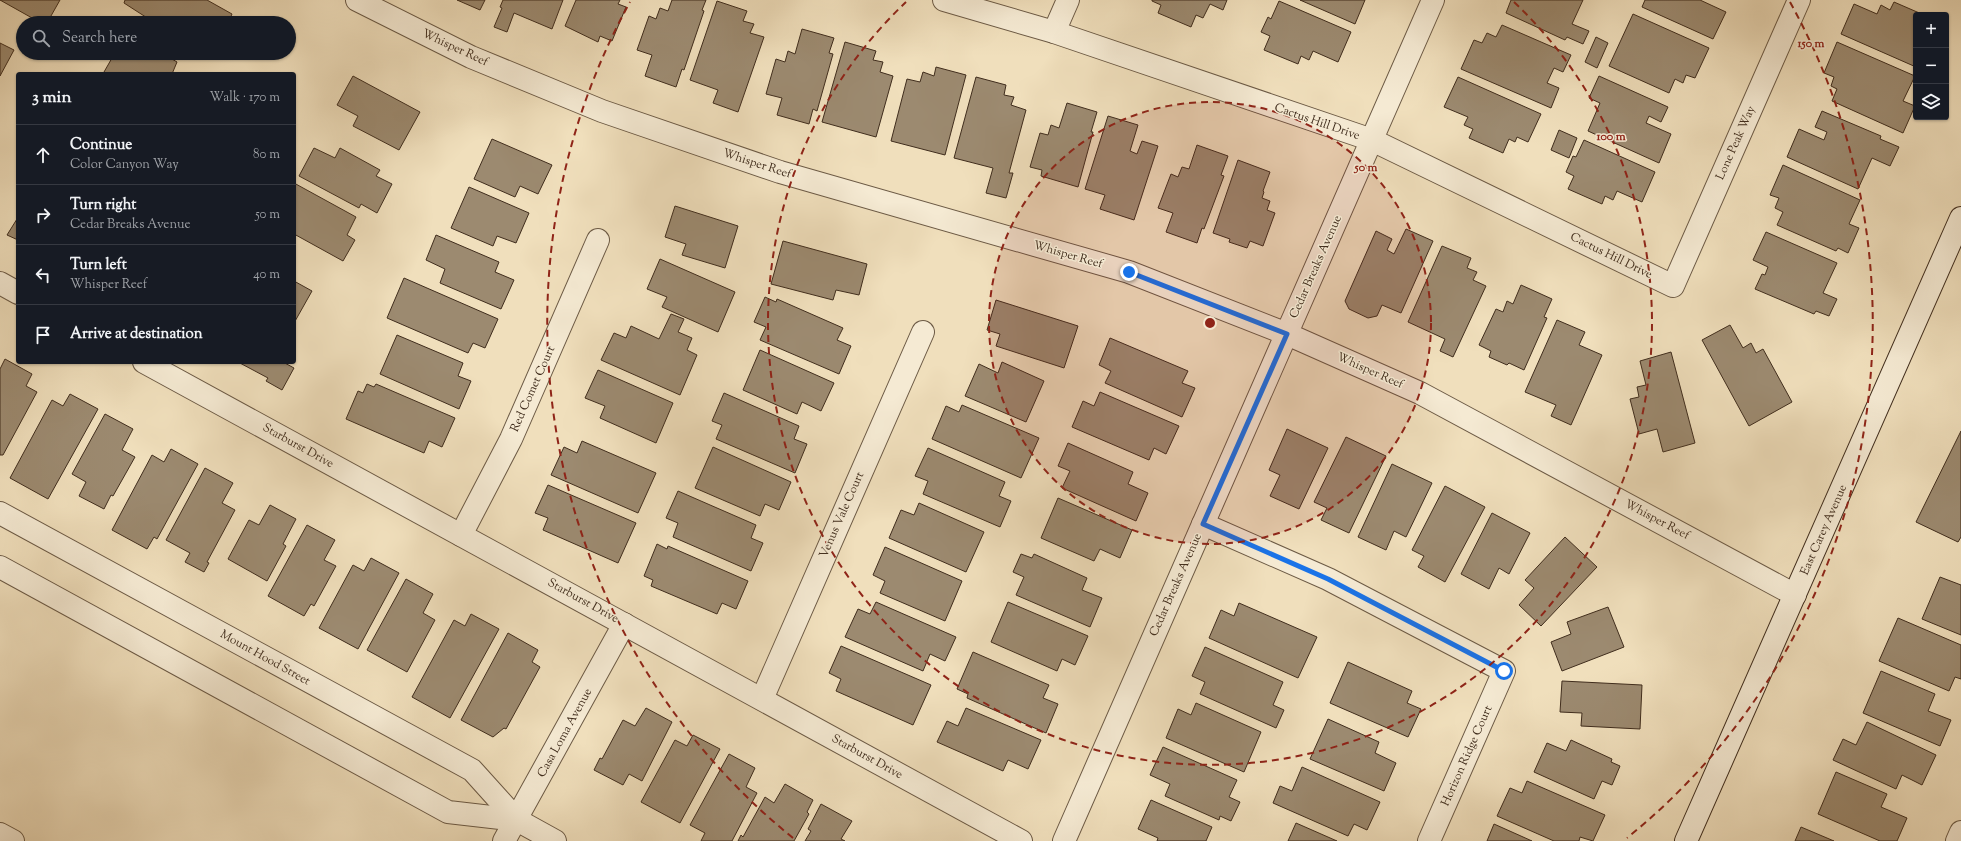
<!DOCTYPE html>
<meta charset="utf-8">
<style>
:root{--surface:#171b24;--page:#242831;--text:#f1f3f6;--muted:#9ea1a6;--line:#363941}
body{margin:0;font-family:"Sorts Mill Goudy",serif;background:var(--page);color:var(--text)}
.controls{position:absolute;right:12px;top:12px;display:grid;overflow:hidden;border-radius:4px;box-shadow:0 1px 3px #0004}
.controls button{width:36px;height:36px;display:grid;place-items:center;padding:0;border:0;border-bottom:1px solid var(--line);background:var(--surface);color:var(--text);font:20px sans-serif}
.stop{position:absolute;width:12px;height:12px;margin:-9px;border:3px solid #1a73e8;border-radius:50%;background:#fff}
.stop.end{background:#1a73e8;border-color:#fff;box-shadow:0 1px 4px #0008}
.list{margin:0;padding:0;list-style:none}
h2{display:flex;justify-content:space-between;align-items:center;height:52px;margin:0;padding:0 16px;font-size:17px}
h2 small{font-size:13px;font-weight:400;color:var(--muted)}
.list li{display:grid;grid-template-columns:26px 1fr auto;gap:12px;align-items:center;box-sizing:border-box;height:60px;padding:0 16px;border-top:1px solid var(--line)}
.list b{display:block;font-size:15px;white-space:nowrap}
.list p{margin:0;font-size:13px;white-space:nowrap;color:var(--muted)}
.list em{font-size:13px;font-style:normal;color:var(--muted)}
.icon{flex:none;width:22px;height:22px;fill:none;stroke:currentColor;stroke-width:2;stroke-linecap:round;stroke-linejoin:round}
.map{position:relative;flex:none;width:1961px;height:841px;overflow:hidden}
.search{position:absolute;background:var(--surface);box-shadow:0 1px 3px #0004;left:16px;top:16px;width:280px;height:44px;display:flex;align-items:center;gap:10px;box-sizing:border-box;padding:0 14px;border-radius:22px;color:var(--muted);font-size:15px}
.panel{position:absolute;background:var(--surface);box-shadow:0 1px 3px #0004;left:16px;top:72px;width:280px;height:292px;border-radius:4px}
.map>svg:first-child{display:block}
.building{fill:#9c8a70;stroke:#402d1d}
.lines{fill:none;stroke-linecap:round;stroke-linejoin:round}
.minor-casing{stroke:#6c5a45;stroke-width:24}
.tertiary-casing{stroke:#6c5a45;stroke-width:24}
.secondary-casing{stroke:#402d1d;stroke-width:24}
.minor{stroke:#f5ead3;stroke-width:22}
.tertiary{stroke:#f5ead3;stroke-width:22}
.secondary{stroke:#f5ead3;stroke-width:22}
.route{stroke:#1a73e8;stroke-width:5}
.ring{fill:none;stroke:#8f2418;stroke-width:2;stroke-dasharray:7 5}
.labels{text-anchor:middle;dominant-baseline:central;stroke-width:3;stroke-linejoin:round;paint-order:stroke}
.street-label{font-size:12px;fill:#402d1d;stroke:#f5ead3}
.centre{fill:#8f2418;stroke:#f5ead3;stroke-width:2}
.ring-label{font-size:12px;text-anchor:middle;font-weight:bold;fill:#8f2418;stroke:#f5ead3;stroke-width:3;stroke-linejoin:round;paint-order:stroke}
</style>
<div class="map">
<svg width="1961" height="841" viewBox="0 0 1961 841">
<rect width="100%" height="100%" fill="#f0dfbc"/>
<filter id="stains"><feTurbulence type="fractalNoise" baseFrequency=".005" numOctaves="4"/><feColorMatrix values="0 0 0 0 .2 0 0 0 0 .09 0 0 0 0 .02 0 0 0 .5 -.17"/></filter>
<radialGradient id="worn" r=".72"><stop offset=".6" stop-color="#630" stop-opacity="0"/><stop offset="1" stop-color="#630" stop-opacity=".3"/></radialGradient>
<g class="building">
<path d="M0,0H60L47,23H41Z"/>
<path d="M125,0H207L232,14L228,23H155L124,3Z"/>
<path d="M457,0H485L480,10Z"/>
<path d="M503,0H563L552,29L514,13L507,32L494,27L502,8L500,7Z"/>
<path d="M576,0H620L618,4L626,7L612,41L600,36L598,42L565,26Z"/>
<path d="M672,0H706L702,10L704,11L684,70L682,69L676,87L645,76L652,55L637,50L649,16L656,19L660,8L668,11Z"/>
<path d="M1152,0H1227L1223,10L1210,4L1203,18L1196,15L1191,27L1158,13L1161,5L1152,1Z"/>
<path d="M1300,0H1365L1355,24Z"/>
<path d="M1511,0H1583L1572,24L1589,31L1583,44L1567,37L1565,40L1506,13Z"/>
<path d="M1645,0H1700L1726,12L1713,39L1642,7Z"/>
<path d="M717,1L747,11L743,21L754,24L750,33L764,37L738,112L713,103L718,90L690,80Z"/>
<path d="M1279,1L1351,32L1338,62L1313,51L1309,60L1301,56L1298,64L1264,50L1270,36L1261,32L1268,17L1271,19Z"/>
<path d="M1894,2L1924,15H1916V67L1841,34L1854,4L1877,14L1881,5L1890,10Z"/>
<path d="M1633,14L1709,48L1695,78L1686,75L1683,83L1675,79L1669,93L1609,66Z"/>
<path d="M1502,25L1571,55L1563,72L1554,68L1547,83L1559,88L1551,108L1461,69L1474,40L1482,43L1487,33L1496,37Z"/>
<path d="M802,29L834,38L829,53L833,54L817,111L813,109L809,124L777,115L782,98L766,94L776,59L785,62L788,51L795,54Z"/>
<path d="M1596,37L1608,43L1597,68L1585,62Z"/>
<path d="M845,42L876,51L873,60L883,62L880,72L893,76L876,137L822,122Z"/>
<path d="M1837,42L1915,76L1903,101L1915,106L1903,133L1832,101L1837,89L1831,86L1834,77L1824,73Z"/>
<path d="M0,43L14,50L0,76Z"/>
<path d="M102,53H162L177,62L172,74H108L104,72L112,58Z"/>
<path d="M936,67L966,75L945,155L891,141L907,79L920,82L923,72L934,76Z"/>
<path d="M353,76L420,112L399,150L353,126L358,116L337,105Z"/>
<path d="M1599,76L1668,107L1661,122L1649,116L1646,123L1671,134L1659,163L1588,131L1600,103L1589,98Z"/>
<path d="M976,77L1006,85L1004,95L1014,97L1011,105L1026,110L1009,173H1013L1006,198L986,193L993,168L954,158Z"/>
<path d="M1458,77L1541,114L1528,142L1517,137L1515,142L1509,139L1503,153L1469,138L1473,129L1464,125L1468,117L1444,107Z"/>
<path d="M1067,103L1097,112L1091,132H1093L1078,187L1041,176L1042,170L1030,167L1040,133L1048,135L1051,125L1059,128Z"/>
<path d="M1822,111L1881,136L1880,139L1899,147L1890,166L1872,158L1858,189L1787,157L1799,129L1824,140L1827,132L1815,127Z"/>
<path d="M1108,116L1138,125L1130,151L1137,154L1142,141L1158,146L1134,220L1100,209L1105,195L1085,189Z"/>
<path d="M1559,130L1577,138L1569,158L1551,150Z"/>
<path d="M492,139L552,165L538,194L520,186L515,197L474,179Z"/>
<path d="M1584,140L1655,172L1642,202L1617,191L1613,200L1605,196L1602,204L1568,189L1574,176L1566,172L1573,156L1576,157Z"/>
<path d="M1197,145L1228,156L1221,175L1224,176L1204,229L1202,228L1197,243L1166,232L1173,213L1158,208L1171,174L1178,177L1182,167L1189,169Z"/>
<path d="M314,148L335,158L340,148L380,170L376,176L392,184L377,213L361,204L359,208L299,176Z"/>
<path d="M1238,160L1270,172L1263,191L1264,192L1262,198L1270,201L1267,210L1275,213L1263,246L1250,241L1247,248L1229,242L1230,239L1213,233Z"/>
<path d="M1783,165L1860,200L1849,224L1859,228L1848,253L1838,248L1836,251L1777,225L1783,212L1775,208L1779,198L1770,195Z"/>
<path d="M294,183L356,217L347,235L355,240L343,261L294,234Z"/>
<path d="M469,187L529,213L516,243L497,236L493,246L451,228Z"/>
<path d="M675,206L738,226L725,268L682,255L686,244L665,237Z"/>
<path d="M17,219L18,220V240L7,235Z"/>
<path d="M1406,229L1433,241L1401,313L1382,305L1377,316L1368,318L1349,309L1345,301L1376,231L1392,239L1387,250L1394,254Z"/>
<path d="M1766,232L1837,263L1823,293L1837,299L1829,316L1816,311L1814,314L1755,289L1762,274L1765,275L1768,267L1753,260Z"/>
<path d="M436,235L499,262L495,272L514,280L501,309L440,283L445,269L426,260Z"/>
<path d="M783,241L867,264L859,295L836,290L833,300L771,284Z"/>
<path d="M1442,246L1471,258L1467,268L1477,272L1473,280L1486,286L1453,357L1440,351L1445,339L1408,322Z"/>
<path d="M660,259L735,292L718,332L662,307L667,297L647,289Z"/>
<path d="M404,278L498,319L485,348L473,343L468,353L387,318Z"/>
<path d="M294,281L312,291L294,323Z"/>
<path d="M1521,285L1552,299L1544,317L1547,318L1524,370L1509,363L1507,365L1489,357L1491,351L1479,345L1496,309L1503,312L1507,301L1513,304Z"/>
<path d="M765,297L776,302L777,299L843,328L837,340L851,346L839,374L760,340L766,327L754,322Z"/>
<path d="M996,300L1078,326L1064,368L996,346L1000,334L987,330Z"/>
<path d="M671,314L684,319L678,332L692,338L687,350L697,355L680,395L601,360L614,333L626,338L631,326L659,339Z"/>
<path d="M1557,320L1585,332L1579,345L1602,355L1571,425L1551,416L1556,405L1525,392Z"/>
<path d="M1730,325L1743,348L1751,343L1756,353L1763,349L1792,402L1749,426L1702,340Z"/>
<path d="M397,335L463,363L458,376L471,381L459,409L380,374Z"/>
<path d="M1110,338L1188,371L1182,383L1195,388L1182,417L1105,383L1111,371L1099,365Z"/>
<path d="M760,350L834,383L821,411L802,402L797,414L743,390Z"/>
<path d="M1671,352L1695,443L1663,452L1657,429L1639,434L1630,399L1639,397L1637,387L1646,385L1640,361Z"/>
<path d="M5,359L32,374L26,386L37,392L3,455H0V369Z"/>
<path d="M238,362H283L294,368L282,390L266,381L268,378Z"/>
<path d="M1002,362L1044,381L1026,422L965,396L979,364L998,373Z"/>
<path d="M598,370L673,403L656,443L600,418L605,406L585,398Z"/>
<path d="M367,384L374,387L376,384L455,418L442,447L429,441L424,453L346,419L358,391L363,393Z"/>
<path d="M1100,392L1179,426L1166,454L1154,448L1149,460L1072,427L1083,401L1094,406Z"/>
<path d="M724,393L799,426L794,439L807,444L795,473L716,439L722,425L712,421Z"/>
<path d="M70,394L98,409L48,499L10,478L52,400L63,406Z"/>
<path d="M962,405L1039,438L1021,478L932,439L946,406L959,412Z"/>
<path d="M105,414L133,429L122,450L135,457L113,496L111,495L104,509L79,496L86,482L72,474Z"/>
<path d="M1287,429L1328,448L1299,509L1270,496L1280,475L1269,470Z"/>
<path d="M1961,431V537L1958,542L1916,522Z"/>
<path d="M1346,437L1386,456L1349,533L1321,520L1327,508L1314,502Z"/>
<path d="M582,441L656,473L638,513L551,475L564,447L577,453Z"/>
<path d="M1068,443L1133,472L1128,484L1148,493L1136,521L1062,488L1070,471L1058,466Z"/>
<path d="M713,447L791,482L779,510L765,504L760,516L695,488Z"/>
<path d="M928,448L1005,482L999,496L1011,501L1000,527L923,494L928,481L915,476Z"/>
<path d="M171,449L198,464L157,539L154,537L147,549L112,530L152,455L164,462Z"/>
<path d="M1392,464L1432,483L1406,537L1394,531L1386,550L1358,537Z"/>
<path d="M205,468L233,483L222,503L235,510L207,562L209,563L204,572L185,562L190,553L166,540Z"/>
<path d="M548,485L636,523L618,563L543,530L548,518L535,513Z"/>
<path d="M1445,486L1485,507L1445,582L1418,567L1424,556L1412,550Z"/>
<path d="M678,491L756,525L751,538L763,543L751,571L673,537L678,523L666,518Z"/>
<path d="M1058,498L1132,530L1120,558L1100,549L1094,561L1041,538Z"/>
<path d="M919,503L984,532L966,572L889,538L901,510L914,515Z"/>
<path d="M270,505L296,519L283,544L286,546L267,581L228,559L249,520L259,525Z"/>
<path d="M1492,513L1530,533L1509,574L1499,568L1489,589L1461,574Z"/>
<path d="M307,525L335,540L324,560L336,566L314,606L311,604L304,616L268,596Z"/>
<path d="M1565,537L1597,567L1541,626L1519,605L1534,588L1525,580Z"/>
<path d="M657,544L667,549L668,546L748,581L736,609L722,603L717,614L651,586L653,580L644,576Z"/>
<path d="M885,547L962,581L945,621L880,593L885,581L873,575Z"/>
<path d="M1021,554L1032,558L1034,554L1087,578L1082,590L1102,598L1090,627L1016,595L1024,577L1013,572Z"/>
<path d="M371,558L399,573L358,649L319,628L353,565L364,571Z"/>
<path d="M1940,577L1961,585V635L1922,619Z"/>
<path d="M406,579L433,594L423,613L435,620L407,672L367,650Z"/>
<path d="M876,602L956,637L945,661L930,654L923,671L845,637L858,609L870,614Z"/>
<path d="M1008,602L1088,636L1075,665L1062,659L1057,671L991,642Z"/>
<path d="M1239,603L1317,637L1298,678L1209,638L1221,610L1234,616Z"/>
<path d="M1608,607L1624,647L1562,671L1551,642L1571,634L1567,622Z"/>
<path d="M471,614L499,629L450,718L412,697L454,620L465,626Z"/>
<path d="M1898,618L1961,645V679L1955,677L1949,691L1879,661Z"/>
<path d="M508,633L538,650L532,662L540,667L506,729L504,728L493,737L461,720Z"/>
<path d="M841,646L931,685L913,725L836,691L841,679L829,673Z"/>
<path d="M1205,647L1283,682L1273,705L1284,710L1276,728L1200,694L1205,682L1192,676Z"/>
<path d="M973,652L1049,685L1043,698L1058,704L1046,733L967,698L968,694L957,689Z"/>
<path d="M1348,662L1412,691L1407,703L1421,709L1408,737L1330,703Z"/>
<path d="M1881,671L1935,694L1928,711L1951,720L1940,746L1863,713Z"/>
<path d="M1562,681L1642,685L1640,729L1581,726L1582,713L1560,712Z"/>
<path d="M1196,703L1261,732L1244,772L1166,738L1178,709L1191,715Z"/>
<path d="M646,708L672,722L642,781L629,774L623,785L594,770L600,758L602,759L623,720L635,726Z"/>
<path d="M966,708L1041,740L1028,769L1008,760L1003,771L937,742L947,721L958,726Z"/>
<path d="M1328,719L1379,742L1375,753L1396,763L1384,791L1310,759Z"/>
<path d="M1867,722L1936,755L1922,785L1902,775L1896,789L1833,760L1843,739L1856,745Z"/>
<path d="M693,735L720,749L680,823L641,802L675,740L687,746Z"/>
<path d="M1571,740L1612,759L1611,762L1620,766L1612,785L1602,781L1594,799L1534,772L1547,743L1566,751Z"/>
<path d="M1163,747L1237,780L1229,797L1240,802L1231,821L1220,816L1219,820L1165,796L1170,784L1150,775Z"/>
<path d="M729,754L755,768L746,787L757,793L732,841H701L705,833L690,825Z"/>
<path d="M1302,767L1380,802L1367,830L1354,824L1348,836L1273,803L1280,786L1292,791Z"/>
<path d="M1836,772L1887,794L1881,807L1907,818L1897,841H1880L1818,814Z"/>
<path d="M1527,781L1605,815L1593,841L1580,837L1579,841H1554L1497,816L1510,788L1522,793Z"/>
<path d="M785,784L813,800L807,812L809,814L794,841H738L741,835L743,837L765,797L774,803Z"/>
<path d="M1151,800L1212,827L1206,841H1157L1158,838L1138,829Z"/>
<path d="M821,804L852,821L841,839L845,841H805L811,831L808,829Z"/>
<path d="M1296,823L1337,841H1288Z"/>
<path d="M1494,824L1532,841H1487Z"/>
<path d="M1801,827L1834,841H1795Z"/>
</g>
<g class="lines">
<defs>
<g id="minor">
<path d="M357,0L471,57L602,111L780,172L1129,272L1287,334L1420,393L1795,595"/>
<path d="M944,0L1054,32L1372,140L1673,286L1799,0"/>
<path d="M1054,32L1068,0"/>
<path d="M0,283L18,293"/>
<path d="M144,362L1021,841"/>
<path d="M1203,524L1328,579L1504,671L1429,841"/>
<path d="M461,535L511,439L598,240"/>
<path d="M762,699L923,332"/>
<path d="M0,834L13,841"/>
<path d="M504,841L624,624"/>
<path d="M1064,841L1433,0"/>
<path d="M1957,841L1961,832"/>
</g>
<g id="tertiary">
<path d="M0,513L472,770L517,820L555,841"/>
<path d="M0,567L448,812L517,820"/>
</g>
<path id="secondary" d="M1686,841L1961,218"/>
</defs>
<use href="#minor" class="minor-casing"/>
<use href="#tertiary" class="tertiary-casing"/>
<use href="#secondary" class="secondary-casing"/>
<use href="#minor" class="minor"/>
<use href="#tertiary" class="tertiary"/>
<use href="#secondary" class="secondary"/>
</g>
<g class="lines">
<path class="route" d="M1129,272L1287,334L1203,524L1328,579L1504,671"/>
</g>
<circle cx="1210" cy="323" r="221" fill="#8f2418" fill-opacity=".12"/>
<g class="ring">
<circle cx="1210" cy="323" r="221"/>
<path d="M1514 2A442 442 0 1 1 906 2"/>
<path d="M793 838A663 663 0 0 1 630 2M1790 2A663 663 0 0 1 1627 838"/>
</g>
<g class="labels">
<g class="street-label">
<text transform="translate(455 48) rotate(25)">Whisper Reef</text>
<text transform="translate(1317 122) rotate(19)">Cactus Hill Drive</text>
<text transform="translate(1736 143) rotate(-66)">Lone Peak Way</text>
<text transform="translate(757 164) rotate(18)">Whisper Reef</text>
<text transform="translate(1068 255) rotate(16)">Whisper Reef</text>
<text transform="translate(1611 256) rotate(26)">Cactus Hill Drive</text>
<text transform="translate(1316 267) rotate(-66)">Cedar Breaks Avenue</text>
<text transform="translate(1370 371) rotate(24)">Whisper Reef</text>
<text transform="translate(533 389) rotate(-66)">Red Comet Court</text>
<text transform="translate(298 446) rotate(29)">Starburst Drive</text>
<text transform="translate(842 515) rotate(-66)">Venus Vale Court</text>
<text transform="translate(1657 520) rotate(28)">Whisper Reef</text>
<text transform="translate(1824 530) rotate(-66)">East Carey Avenue</text>
<text transform="translate(1176 585) rotate(-66)">Cedar Breaks Avenue</text>
<text transform="translate(583 601) rotate(29)">Starburst Drive</text>
<text transform="translate(265 658) rotate(29)">Mount Hood Street</text>
<text transform="translate(565 733) rotate(-61)">Casa Loma Avenue</text>
<text transform="translate(1467 756) rotate(-66)">Horizon Ridge Court</text>
<text transform="translate(867 757) rotate(29)">Starburst Drive</text>
</g>
</g>
<circle cx="1210" cy="323" r="6" class="centre"/>
<g class="ring-label">
<text x="1811" y="47">150 m</text>
<text x="1611" y="140">100 m</text>
<text x="1366" y="171">50 m</text>
</g>
<rect width="100%" height="100%" filter="url(#stains)"/>
<rect width="100%" height="100%" fill="url(#worn)"/>
</svg>
<div class="controls">
<button>+</button>
<button>−</button>
<button><svg class="icon" aria-label="layers" viewBox="0 0 24 24"><path d="M12 4l9 5-9 5-9-5zM3 14l9 5 9-5"/></svg></button>
</div>
<div class="stop" style="left:1504px;top:671px"></div>
<div class="stop end" style="left:1129px;top:272px"></div>
<div class="search"><svg class="icon" aria-label="search" viewBox="0 0 24 24"><circle cx="10" cy="10" r="6"/><path d="M15 15l6 6"/></svg>Search here</div>
<section class="panel">
<h2>3 min<small>Walk · 170 m</small></h2>
<ul class="list">
<li><svg class="icon" aria-label="ahead" viewBox="0 0 24 24"><path d="M12 20V5M6 11l6-6 6 6"/></svg><div><b>Continue</b><p>Color Canyon Way</p></div><em>80 m</em></li>
<li><svg class="icon" aria-label="right" viewBox="0 0 24 24"><path d="M7 20v-9h11M14 6l5 5-5 5"/></svg><div><b>Turn right</b><p>Cedar Breaks Avenue</p></div><em>50 m</em></li>
<li><svg class="icon" aria-label="left" viewBox="0 0 24 24"><path d="M17 20v-9H6M10 6l-5 5 5 5"/></svg><div><b>Turn left</b><p>Whisper Reef</p></div><em>40 m</em></li>
<li><svg class="icon" aria-label="arrive" viewBox="0 0 24 24"><path d="M6 21V4h12l-3 4 3 4H6"/></svg><div><b>Arrive at destination</b></div></li>
</ul>
</section>
</div>
